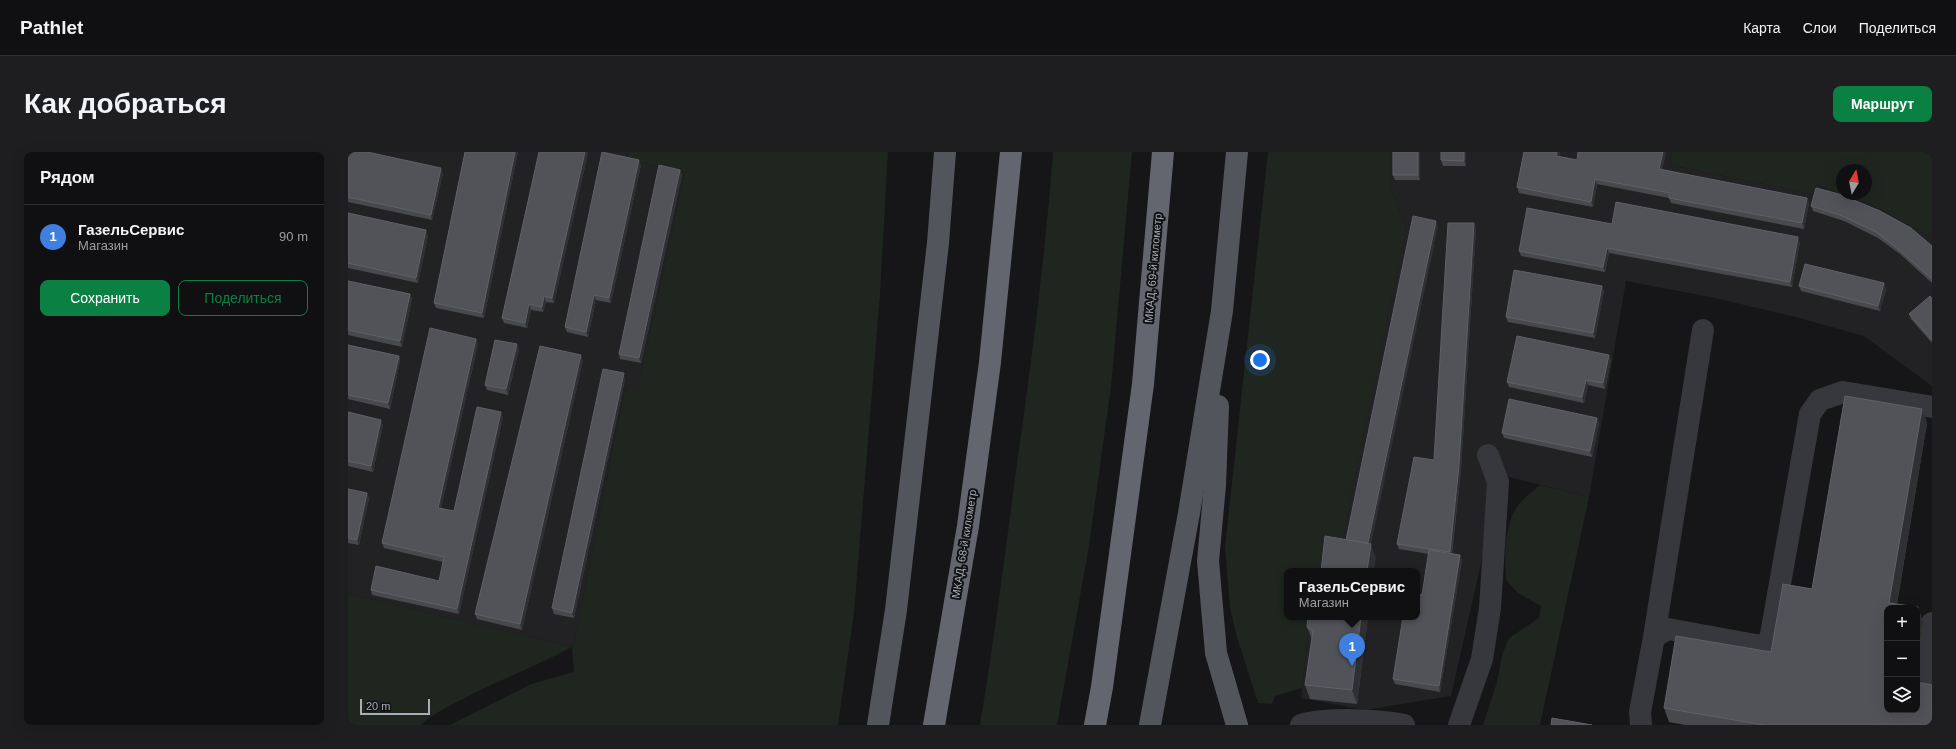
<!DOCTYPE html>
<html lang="ru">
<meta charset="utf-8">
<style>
:root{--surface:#101012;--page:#1e1e20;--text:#f1f3f6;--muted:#9c9d9f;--line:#303032;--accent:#0b8043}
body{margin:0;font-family:Helvetica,sans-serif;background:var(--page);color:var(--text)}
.controls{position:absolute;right:12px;bottom:12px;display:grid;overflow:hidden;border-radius:8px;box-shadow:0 4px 16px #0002}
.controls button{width:36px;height:36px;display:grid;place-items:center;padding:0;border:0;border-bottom:1px solid var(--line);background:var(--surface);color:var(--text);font:20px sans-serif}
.compass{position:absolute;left:1488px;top:12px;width:36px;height:36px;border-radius:50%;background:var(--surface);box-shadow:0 4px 16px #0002;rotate:10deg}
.scale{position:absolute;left:12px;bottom:10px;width:70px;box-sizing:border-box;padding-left:4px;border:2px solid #a8adb8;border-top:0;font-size:11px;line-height:14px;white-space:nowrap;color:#a8adb8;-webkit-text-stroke:3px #111113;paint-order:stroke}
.you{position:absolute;left:912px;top:208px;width:14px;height:14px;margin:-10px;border:3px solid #fff;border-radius:50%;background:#1a73e8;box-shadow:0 0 0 6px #1a73e833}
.badge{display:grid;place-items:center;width:26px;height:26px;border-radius:50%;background:var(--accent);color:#fff;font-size:13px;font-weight:700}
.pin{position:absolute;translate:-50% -33px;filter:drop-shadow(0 1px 2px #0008)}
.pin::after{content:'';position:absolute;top:21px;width:14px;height:12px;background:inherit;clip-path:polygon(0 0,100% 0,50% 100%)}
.popup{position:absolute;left:936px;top:416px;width:136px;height:52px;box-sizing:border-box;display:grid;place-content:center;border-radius:8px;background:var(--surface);filter:drop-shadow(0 1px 3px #0005);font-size:13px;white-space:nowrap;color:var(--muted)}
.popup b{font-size:15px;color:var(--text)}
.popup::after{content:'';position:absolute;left:50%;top:100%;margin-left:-8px;border:8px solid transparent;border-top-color:var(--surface)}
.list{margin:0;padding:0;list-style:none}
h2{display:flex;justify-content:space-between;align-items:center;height:52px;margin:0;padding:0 16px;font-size:17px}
h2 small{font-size:13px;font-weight:400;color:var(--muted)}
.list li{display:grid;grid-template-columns:26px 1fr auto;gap:12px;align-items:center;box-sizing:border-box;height:64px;padding:0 16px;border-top:1px solid var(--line)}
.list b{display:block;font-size:15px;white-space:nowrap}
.list p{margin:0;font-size:13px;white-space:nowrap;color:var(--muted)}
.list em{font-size:13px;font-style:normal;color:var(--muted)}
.actions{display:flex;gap:8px;padding:12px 16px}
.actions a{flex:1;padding:9px 0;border:1px solid var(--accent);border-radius:8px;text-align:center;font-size:14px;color:var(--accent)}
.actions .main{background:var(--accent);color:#fff}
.icon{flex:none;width:22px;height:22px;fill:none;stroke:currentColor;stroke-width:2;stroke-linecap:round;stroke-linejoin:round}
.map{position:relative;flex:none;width:1584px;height:573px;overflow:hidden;border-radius:8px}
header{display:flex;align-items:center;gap:24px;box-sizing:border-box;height:56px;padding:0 20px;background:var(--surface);border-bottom:1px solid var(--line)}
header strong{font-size:19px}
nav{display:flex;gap:22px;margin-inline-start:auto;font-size:14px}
.intro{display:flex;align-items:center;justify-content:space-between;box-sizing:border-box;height:96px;padding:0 24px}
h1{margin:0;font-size:28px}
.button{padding:10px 18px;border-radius:8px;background:var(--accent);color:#fff;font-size:14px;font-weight:700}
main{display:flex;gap:24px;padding:0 24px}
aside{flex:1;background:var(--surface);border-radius:8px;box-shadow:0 4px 16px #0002}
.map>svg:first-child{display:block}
.built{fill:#222225}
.green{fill:#1e261f}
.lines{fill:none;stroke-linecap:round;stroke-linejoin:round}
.minor{stroke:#37383d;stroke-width:22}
.major{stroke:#53555c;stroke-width:22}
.highway{stroke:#63666e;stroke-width:22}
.wall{fill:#47494d}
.shaded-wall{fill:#2f3033}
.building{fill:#525359;stroke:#5f6168}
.labels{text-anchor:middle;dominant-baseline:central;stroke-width:4;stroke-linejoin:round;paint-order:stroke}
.street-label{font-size:11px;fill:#a8adb8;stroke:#111113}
</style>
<header>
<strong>Pathlet</strong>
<nav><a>Карта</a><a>Слои</a><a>Поделиться</a></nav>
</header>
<div class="intro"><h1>Как добраться</h1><a class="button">Маршрут</a></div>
<main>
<aside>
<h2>Рядом<small></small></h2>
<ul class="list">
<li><span class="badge" style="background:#3f7fe0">1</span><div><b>ГазельСервис</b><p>Магазин</p></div><em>90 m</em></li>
</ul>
<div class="actions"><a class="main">Сохранить</a><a>Поделиться</a></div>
</aside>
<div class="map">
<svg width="1584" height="573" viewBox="0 0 1584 573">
<rect width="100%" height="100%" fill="#161618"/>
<g class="built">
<path d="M0,0H280L279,7L337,20L289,240L277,237L225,495L0,442Z"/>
<path d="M1043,0H1324L1322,13L1465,42L1467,33L1521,51L1584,86V234L1516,184L1444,164L1362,145L1278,129L1241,345L1153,323L1103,544L1017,558L953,546L962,465H1069V419H972L1058,76L1042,34Z"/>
</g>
<g class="green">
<path d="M280,0H540L532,142L506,461L490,573H102L183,532L226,520L224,495C187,515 148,529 111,549C98,556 84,562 73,573H0V442L225,495L277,237L289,239L337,20L279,7Z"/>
<path d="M705,0H784L763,235L741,394L709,573H632C646,489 657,403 668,319C683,213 697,107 705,0Z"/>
<path d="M920,0H1043L1042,34L1058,76L993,391H979L972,419H939V465H962L954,536L927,544L924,552L910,551L889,485L882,456L877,395Z"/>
<path d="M1324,0H1584V86L1521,51L1495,42H1518V18H1494V42L1468,33L1465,42L1322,13Z"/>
<path d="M1192,333L1241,345L1192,573H1135L1149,530L1154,503L1161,486L1191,466L1193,454L1170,441L1158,428C1157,402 1155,374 1171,352C1177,345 1185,339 1192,333Z"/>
</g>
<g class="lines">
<g class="minor">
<path d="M1584,471L1576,518L1584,525"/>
<path d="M1306,485L1355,178"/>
<path d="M953,573C977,566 1031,567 1056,573"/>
<path d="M1111,573L1134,507L1142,456L1150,330L1140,303"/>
<path d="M1293,573L1292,560L1306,485L1320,477L1413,494L1422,488L1462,262L1472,248L1495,240L1584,255"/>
</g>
<g class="major">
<path d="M870,254L867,333L860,409L868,501L889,573"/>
<path d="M530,573L548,458L590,91L597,0"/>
<path d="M802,573L841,361L874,159L889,0"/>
</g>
<g class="highway">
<path d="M586,573L620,374L642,210L663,0"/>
<path d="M747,573L754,535L795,232L815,0"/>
</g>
</g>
<g class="wall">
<path d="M0,0L95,21L84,68L0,50Z"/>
<path d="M117,0H170L136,166L88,156L86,151Z"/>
<path d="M191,0H239L240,1L206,151L198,150L195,160L183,158L179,176L156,171L154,166Z"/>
<path d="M1045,0H1072V28H1047L1045,23Z"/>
<path d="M1118,0V14H1095L1093,8Z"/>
<path d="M1176,0H1212L1211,4L1229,8L1230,0H1318L1314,18L1459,46L1461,51L1456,77L1323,51L1321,46L1249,32L1245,55L1171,41L1169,35Z"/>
<path d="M293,13L263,151L248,148L240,185L219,180L217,175Z"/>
<path d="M332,18L334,23L293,211L272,207L271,202Z"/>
<path d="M1463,54L1584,94V131L1552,102L1530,86L1496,69L1465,59Z"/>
<path d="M0,61L80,84L70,131L0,116Z"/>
<path d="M1264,72L1452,90L1444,135L1261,101L1257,120L1173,104L1171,99Z"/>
<path d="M1128,76L1113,318L1104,402L1112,403L1114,408L1092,540L1047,532L1045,527L1074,443L1081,402L1051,397L1049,392L1086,308Z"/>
<path d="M0,129L62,142L64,147L54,195L0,183Z"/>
<path d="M1451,134L1538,137L1532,159L1453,139Z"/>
<path d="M1256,139L1247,186L1160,170L1158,165Z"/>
<path d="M1584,146V191L1563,167L1561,162Z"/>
<path d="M128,187L130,192L93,356L106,359L155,265L111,462L24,443L23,438L91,429L95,410L36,396L34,391Z"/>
<path d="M0,193L51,204L52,209L42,257L0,247Z"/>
<path d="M171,197L160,243L139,238L137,233Z"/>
<path d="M1261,203L1263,208L1257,237L1240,233L1236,251L1161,235L1159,230Z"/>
<path d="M235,208L174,478L129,467L127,462Z"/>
<path d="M277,227L226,466L206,462L204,456Z"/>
<path d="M1497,244L1574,257L1579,271L1549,452L1570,455L1575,470L1569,506V456H1539V558H1569V530L1584,533V573H1337L1321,570L1316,556L1328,484L1423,500L1435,432L1464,437Z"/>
<path d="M0,260L35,273L25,320L0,314Z"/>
<path d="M1249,266L1251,271L1244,305L1156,286L1154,281Z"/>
<path d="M0,337L21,346L11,393L0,391Z"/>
<path d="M960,465H1020L1009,552L962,547L957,533L964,488L959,475Z"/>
</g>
<g class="shaded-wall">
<path d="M167,0H170L136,166L134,161Z"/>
<path d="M237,0H239L240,1L206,151L204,146Z"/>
<path d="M1070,0H1072V28L1070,23Z"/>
<path d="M1116,0H1118V14L1116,9Z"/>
<path d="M1209,0H1212L1210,9L1208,4Z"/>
<path d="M1315,0H1318L1313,23L1311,17Z"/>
<path d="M291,8L293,13L263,151L261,146Z"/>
<path d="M93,16L95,21L84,68L83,63Z"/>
<path d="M332,18L334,23L293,211L291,206Z"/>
<path d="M1247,27L1249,32L1245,55L1243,50Z"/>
<path d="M1459,46L1461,51L1456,77L1454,71Z"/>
<path d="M1088,69L1090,75L1023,393L1028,406L1026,419H1019V399Z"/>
<path d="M1126,71L1128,76L1113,318L1103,405L1102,400Z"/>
<path d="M78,78L80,84L70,131L68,126Z"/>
<path d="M1450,85L1452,90L1444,135L1442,130Z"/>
<path d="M1259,96L1261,101L1257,120L1255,115Z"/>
<path d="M1536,131L1538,137L1532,159L1530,154Z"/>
<path d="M1254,134L1256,139L1247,186L1245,181Z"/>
<path d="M62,142L64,147L54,195L52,189Z"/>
<path d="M246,143L248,148L240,185L238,180Z"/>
<path d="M196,144L198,150L195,160L194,155Z"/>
<path d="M181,152L183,158L179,176L177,171Z"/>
<path d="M128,187L130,192L92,361L90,356Z"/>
<path d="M169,192L171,197L160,243L158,237Z"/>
<path d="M233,203L235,208L174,478L172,472Z"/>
<path d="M1261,203L1263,208L1257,237L1255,231Z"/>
<path d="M51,204L52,209L42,257L40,251Z"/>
<path d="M276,221L277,227L226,466L224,461Z"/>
<path d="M1238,228L1240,233L1236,251L1234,245Z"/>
<path d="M1574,257L1579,271L1548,456L1541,451Z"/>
<path d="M153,260L155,265L111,462L109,457Z"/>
<path d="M1249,266L1251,271L1244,305L1242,299Z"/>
<path d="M33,268L35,273L25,320L23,314Z"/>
<path d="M19,341L21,346L11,393L9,388Z"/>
<path d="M1112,403L1114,408L1092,540L1091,534Z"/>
<path d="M1570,455L1575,470L1569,506V461Z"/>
<path d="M1013,465H1020L1009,552L1004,538Z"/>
</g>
<g class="building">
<path d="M0,0H19L93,16L83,63L0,45Z"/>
<path d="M117,0H167L134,161L86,151Z"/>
<path d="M191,0H237L204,146L196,144L194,155L181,152L177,171L154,166Z"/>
<path d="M254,0L291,8L261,146L246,143L238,180L217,175Z"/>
<rect x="1045" y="0" width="25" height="23"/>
<path d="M1093,0H1116V9L1093,8Z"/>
<path d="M1176,0H1209L1208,4L1229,8L1230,0H1315L1311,17L1459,46L1454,71L1321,46L1322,41L1247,27L1243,50L1169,35Z"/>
<path d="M311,13L332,18L291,206L271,202Z"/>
<path d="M1468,36L1491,42L1532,59L1563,76L1584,94V127L1550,97L1528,80L1494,64L1463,54Z"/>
<path d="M1268,50L1450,85L1442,130L1259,96L1255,115L1171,99L1179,56L1264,72Z"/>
<path d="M0,61L78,78L68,126L0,111Z"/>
<path d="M1065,64L1088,69L1020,391L998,388Z"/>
<path d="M1100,71H1126L1111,313L1102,400L1049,392L1066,305L1086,308Z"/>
<path d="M1457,112L1536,131L1530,154L1451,134Z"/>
<path d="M1166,118L1254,134L1245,181L1158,165Z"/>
<path d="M0,129L62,142L52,189L0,178Z"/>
<path d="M1582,144L1584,146V188L1561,162Z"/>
<path d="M82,176L128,187L90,356L106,359L129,255L153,260L109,457L23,438L28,414L91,429L96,405L34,391Z"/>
<path d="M1169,184L1261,203L1255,231L1238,228L1234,245L1159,230Z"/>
<path d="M147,188L169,192L158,237L137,233Z"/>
<path d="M0,193L51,204L40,251L0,243Z"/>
<path d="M192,194L233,203L172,472L127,462Z"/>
<path d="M255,217L276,221L224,461L204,456Z"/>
<path d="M1497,244L1574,257L1541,451L1570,455L1569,461V456H1539V558H1569V530L1584,533V573H1416L1316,556L1328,484L1423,500L1435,432L1464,437Z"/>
<path d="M1161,247L1249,266L1242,299L1154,281Z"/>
<path d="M0,260L33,268L23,314L0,309Z"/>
<path d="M0,337L19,341L9,388L0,386Z"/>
<path d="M977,384L1023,392L1019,419H973Z"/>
<path d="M1081,398L1112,403L1091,534L1045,527L1055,465H1069V442L1074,443Z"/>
<path d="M960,465H1013L1004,538L957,533L965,479L959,475Z"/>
<path d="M1204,566L1244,573H1203Z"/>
</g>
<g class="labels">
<g class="street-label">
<text transform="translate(805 116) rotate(-85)">МКАД, 69-й километр</text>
<text transform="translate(616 392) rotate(-81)">МКАД, 68-й километр</text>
</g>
</g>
</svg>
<div class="controls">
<button>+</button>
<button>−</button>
<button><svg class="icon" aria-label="layers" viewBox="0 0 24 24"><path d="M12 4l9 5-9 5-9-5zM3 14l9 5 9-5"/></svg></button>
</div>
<svg class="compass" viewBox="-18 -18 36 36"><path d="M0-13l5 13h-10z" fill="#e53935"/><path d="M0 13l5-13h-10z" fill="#9c9d9f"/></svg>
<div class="scale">20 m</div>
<div class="you"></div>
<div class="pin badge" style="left:1004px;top:514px;background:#3f7fe0">1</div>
<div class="popup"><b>ГазельСервис</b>Магазин</div>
</div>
</main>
